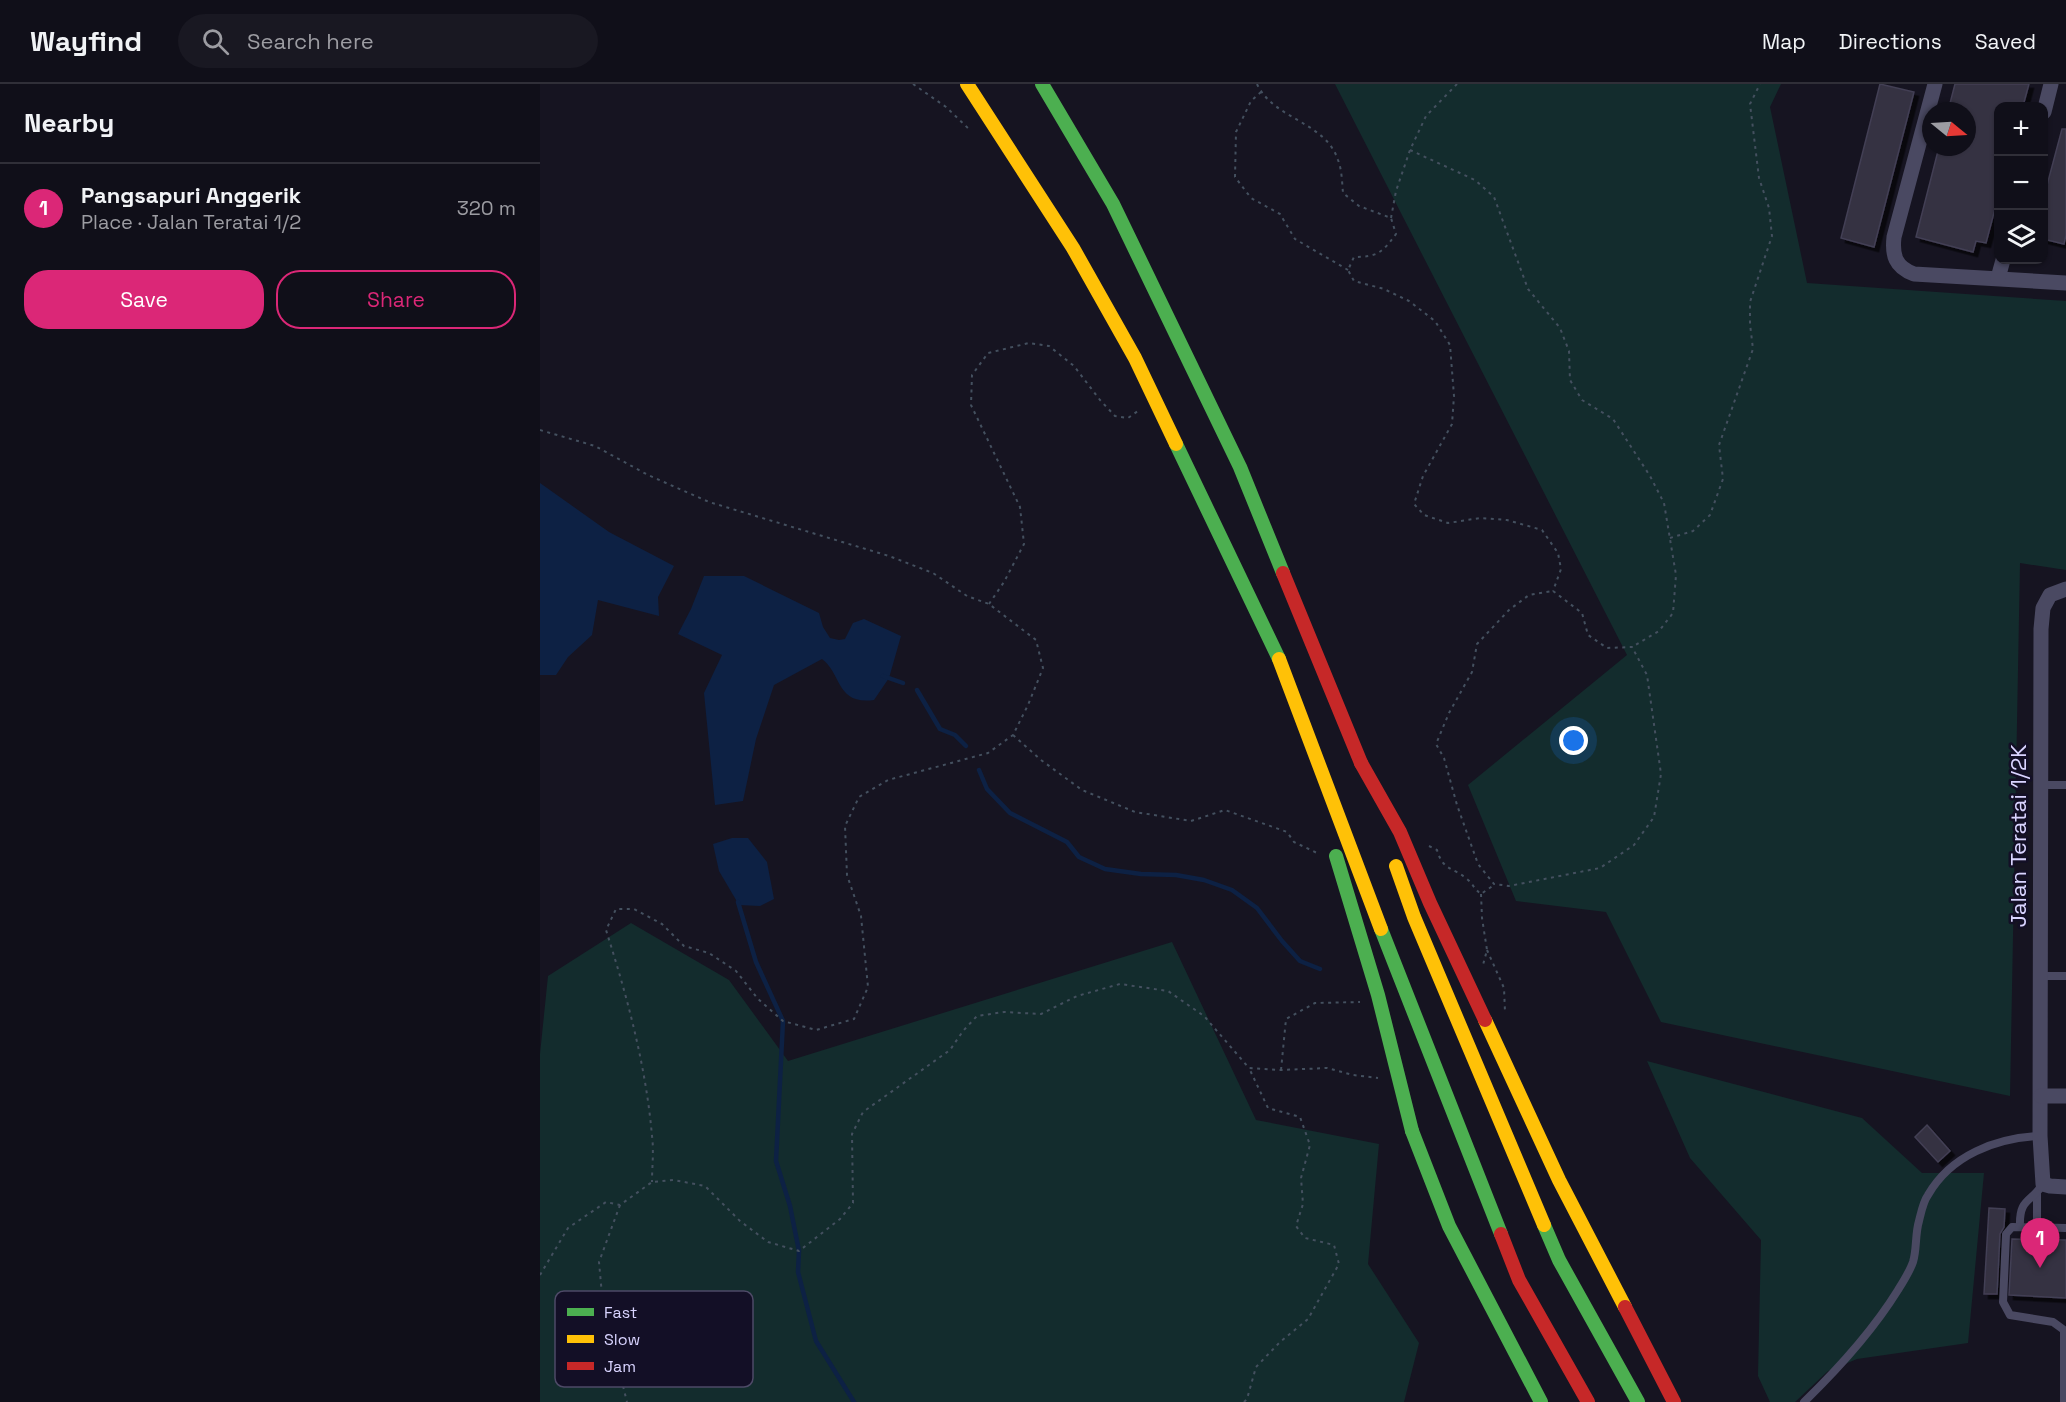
<!DOCTYPE html>
<meta charset="utf-8">
<style>
:root{--surface:#100f19;--page:#191822;--text:#f1f3f6;--muted:#9c9ca2;--line:#302f38;--accent:#db2777}
body{margin:0;font-family:"Space Grotesk",sans-serif;background:var(--page);color:var(--text)}
.controls{position:absolute;right:18px;top:18px;display:grid;overflow:hidden;border-radius:12px;box-shadow:0 2px 4px #0004}
.controls button{width:54px;height:54px;display:grid;place-items:center;padding:0;border:0;border-bottom:2px solid var(--line);background:var(--surface);color:var(--text);font:30px sans-serif}
.compass{position:absolute;left:1382px;top:18px;width:54px;height:54px;border-radius:50%;background:var(--surface);box-shadow:0 2px 4px #0004;rotate:108deg}
.you{position:absolute;left:1034px;top:657px;width:21px;height:21px;margin:-15px;border:4px solid #fff;border-radius:50%;background:#1a73e8;box-shadow:0 0 0 9px #1a73e833}
.badge{display:grid;place-items:center;width:39px;height:39px;border-radius:50%;background:var(--accent);color:#fff;font-size:20px;font-weight:700}
.pin{position:absolute;translate:-50% -50px;filter:drop-shadow(0 2px 3px #0008)}
.pin::after{content:'';position:absolute;top:32px;width:21px;height:18px;background:inherit;clip-path:polygon(0 0,100% 0,50% 100%)}
.list{margin:0;padding:0;list-style:none}
h2{display:flex;justify-content:space-between;align-items:center;height:78px;margin:0;padding:0 24px;font-size:26px}
h2 small{font-size:20px;font-weight:400;color:var(--muted)}
.list li{display:grid;grid-template-columns:39px 1fr auto;gap:18px;align-items:center;box-sizing:border-box;height:90px;padding:0 24px;border-top:2px solid var(--line)}
.list b{display:block;font-size:22px;white-space:nowrap}
.list p{margin:0;font-size:20px;white-space:nowrap;color:var(--muted)}
.list em{font-size:20px;font-style:normal;color:var(--muted)}
.actions{display:flex;gap:12px;padding:18px 24px}
.actions a{flex:1;padding:14px 0;border:2px solid var(--accent);border-radius:24px;text-align:center;font-size:21px;color:var(--accent)}
.actions .main{background:var(--accent);color:#fff}
.icon{flex:none;width:33px;height:33px;fill:none;stroke:currentColor;stroke-width:2;stroke-linecap:round;stroke-linejoin:round}
.map{position:relative;flex:none;width:1526px;height:1318px;overflow:hidden}
header{display:flex;align-items:center;gap:36px;box-sizing:border-box;height:84px;padding:0 30px;background:var(--surface);border-bottom:2px solid var(--line)}
header strong{font-size:28px}
nav{display:flex;gap:33px;margin-inline-start:auto;font-size:21px}
.search{width:420px;height:54px;background:var(--page);display:flex;align-items:center;gap:15px;box-sizing:border-box;padding:0 21px;border-radius:33px;color:var(--muted);font-size:22px}
main{display:flex}
aside{flex:1;background:var(--surface)}
.map>svg:first-child{display:block}
.green{fill:#132c2d}
.water{fill:#0d2144}
.lines{fill:none;stroke-linecap:round;stroke-linejoin:round}
.stream{stroke:#0d2144;stroke-width:4.5}
.building{fill:#343243;stroke:#433f54;stroke-width:1.5;filter:url(#shadow)}
.path{stroke:#44505f;stroke-width:2;stroke-dasharray:3 4.5;stroke-linecap:butt}
.lane{stroke:#4a4962;stroke-width:8}
.street{stroke:#4a4962;stroke-width:15}
.fast{stroke:#4caf50;stroke-width:14}
.slow{stroke:#ffc107;stroke-width:14}
.jam{stroke:#c62828;stroke-width:14}
.fast-bridge{stroke:#4caf50;stroke-width:14}
.slow-bridge{stroke:#ffc107;stroke-width:14}
.jam-bridge{stroke:#c62828;stroke-width:14}
.labels{text-anchor:middle;dominant-baseline:central;stroke-width:5;stroke-linejoin:round;paint-order:stroke}
.street-label{font-size:22px;fill:#d9d4ff;stroke:#130f26}
.key{fill:#130f26;stroke:#4e4a67;stroke-width:1.5}
.key-label{font-size:16px;fill:#d9d4ff}
</style>
<header>
<strong>Wayfind</strong>
<div class="search"><svg class="icon" aria-label="search" viewBox="0 0 24 24"><circle cx="10" cy="10" r="6"/><path d="M15 15l6 6"/></svg>Search here</div>
<nav><a>Map</a><a>Directions</a><a>Saved</a></nav>
</header>
<main>
<aside>
<h2>Nearby<small></small></h2>
<ul class="list">
<li><span class="badge">1</span><div><b>Pangsapuri Anggerik</b><p>Place · Jalan Teratai 1/2</p></div><em>320 m</em></li>
</ul>
<div class="actions"><a class="main">Save</a><a>Share</a></div>
</aside>
<div class="map">
<svg width="1526" height="1318" viewBox="0 0 1526 1318">
<defs>
<filter id="shadow"><feDropShadow dx="4.5" dy="4.5" stdDeviation="0" flood-color="#0009"/></filter>
</defs>
<rect width="100%" height="100%" fill="#161421"/>
<g class="green">
<path d="M795,0H1241L1230,23L1267,199L1526,217V486L1480,479L1470,1012L1121,938L1066,828L976,817L928,701L1087,571Z"/>
<path d="M91,839L189,896L248,977L632,858L716,1036L839,1060L828,1180L879,1259L864,1318H0V970L8,892Z"/>
<path d="M1107,977L1322,1034L1382,1089H1444L1428,1259L1317,1275L1288,1287L1255,1318H1230L1218,1292L1221,1156L1150,1074Z"/>
</g>
<g class="water">
<path d="M0,399L69,448L134,482L118,513L119,532L58,516L52,551L28,573L16,591H0Z"/>
<path d="M164,492H204L279,529L283,543L290,554L299,556L305,555L313,539L324,535L361,552L349,594L334,616C296,621 302,590 282,575L234,601L216,655L203,717L175,721L164,609L182,571L138,550L151,525Z"/>
<path d="M192,754H208L227,778L234,815L220,822L199,821L179,787L173,760Z"/>
</g>
<g class="lines">
<g class="stream">
<path d="M343,592L363,599"/>
<path d="M377,606L400,645L415,651L426,662"/>
<path d="M439,686L447,705L470,729L527,758L539,773L565,785L601,790L636,791L664,796L692,806L717,824L742,857L760,877L780,885"/>
<path d="M198,818L216,878L243,937L236,1077L250,1122L259,1167L258,1188L276,1257L314,1318"/>
</g>
</g>
<g class="building">
<path d="M1340,0L1374,8L1334,163L1301,154Z"/>
<path d="M1415,0H1489L1483,22H1458V114L1446,159L1436,157L1433,168L1376,153L1399,63H1427V27H1408Z"/>
<path d="M1522,45H1526V151L1524,160L1503,155V116Z"/>
<path d="M1387,1041L1410,1067L1398,1078L1375,1053Z"/>
<path d="M1449,1124L1465,1125L1464,1143L1460,1150L1457,1210H1444Z"/>
<path d="M1472,1155L1526,1156V1214L1469,1211Z"/>
</g>
<g class="lines">
<g class="path">
<path d="M373,0L406,23L431,47"/>
<path d="M717,0C734,36 785,37 798,76C802,86 802,99 803,109L819,122L851,134L856,150C842,169 837,173 814,173L808,186L814,197L844,205L869,217L895,237L910,261L914,312L912,340L883,392L874,420L884,431L908,439L940,434L967,436L1002,446L1018,469L1021,485L1013,507"/>
<path d="M721,8L711,17L696,48L695,93L711,114L740,130L755,155L808,186"/>
<path d="M870,66L935,96L954,113L988,205L1020,244L1029,267L1030,296L1042,316L1073,335L1110,392L1124,419L1136,491L1133,529L1119,547L1092,563"/>
<path d="M851,134L856,107L870,66L886,32L917,0"/>
<path d="M0,346L55,362L108,391L169,418L349,472L393,489L427,512L449,520L496,556L503,584L488,621L473,651L448,669L348,696L319,713L305,742L307,791L321,832L328,903L314,935L276,946L243,937L218,915L196,887L169,869L144,862L122,840L94,825H76L66,846C87,912 106,982 112,1052C114,1067 112,1083 112,1098"/>
<path d="M1130,454L1153,447L1170,431L1183,395L1179,361L1213,265L1210,240V218L1232,152L1229,124L1219,94L1210,20L1220,0"/>
<path d="M1013,507L1042,529L1048,551L1067,564L1092,563L1107,591L1121,690L1114,733L1094,761L1060,784L969,802L954,800L938,780L917,721L904,674L896,660L909,629L932,588L937,560L969,526L989,511Z"/>
<path d="M449,520L464,498L484,460L480,423L431,321L432,291L448,269L489,259L509,262L534,282L560,316L575,332L588,334L598,327"/>
<path d="M473,651L501,676L542,706L595,728L651,737L685,726L747,748L754,758L777,769"/>
<path d="M889,762L897,766C903,787 913,783 927,795C933,800 935,806 941,810L954,801"/>
<path d="M941,810L942,834L947,866L943,881"/>
<path d="M947,866L964,904L965,928"/>
<path d="M741,986L746,935L775,919L820,918"/>
<path d="M80,1121L59,1178L63,1222L87,1318"/>
<path d="M0,1191L28,1144L66,1118L80,1121L112,1098L134,1096L165,1102L200,1137L228,1158L259,1167L300,1135L313,1119L312,1050L323,1028L410,966L423,947L437,932L464,928L501,930L537,912L580,900L628,907L664,932L709,984L741,986L787,984L813,991L838,994"/>
<path d="M704,1318L707,1315L716,1283L740,1258L768,1235L799,1180L794,1161L765,1154L756,1142L763,1120L761,1094L770,1061L760,1033L728,1024L709,984"/>
</g>
<g class="lane">
<path d="M1501,701H1526"/>
<path d="M1501,892H1526"/>
<path d="M1497,1110V1143"/>
<path d="M1480,1142C1479,1114 1491,1119 1503,1100"/>
<path d="M1264,1318C1299,1284 1332,1248 1358,1206C1363,1198 1370,1187 1373,1178C1377,1165 1375,1150 1379,1137C1381,1129 1383,1118 1388,1111C1411,1071 1456,1054 1500,1052"/>
<path d="M1524,1318V1246L1513,1238L1470,1231L1463,1218L1466,1150L1472,1143L1526,1144"/>
</g>
<g class="street">
<path d="M1395,0L1354,153C1352,171 1355,183 1374,190L1526,199"/>
<path d="M1504,28L1511,0"/>
<path d="M1458,194L1463,176"/>
<path d="M1526,505L1510,511L1503,524L1501,545L1500,1052L1503,1100L1510,1102L1526,1103"/>
<path d="M1501,1012H1526"/>
</g>
<g class="fast">
<path d="M502,0L573,120L700,383L743,489"/>
<path d="M636,360L739,575"/>
<path d="M872,1047L909,1142L1001,1318"/>
</g>
<path class="slow" d="M427,0L533,164L595,274L636,360"/>
<path class="jam" d="M743,489L821,679"/>
<g class="fast-bridge">
<path d="M796,772L838,911L872,1047"/>
<path d="M841,845L961,1150"/>
<path d="M1004,1141L1019,1176L1098,1318"/>
</g>
<g class="slow-bridge">
<path d="M739,575L841,845"/>
<path d="M856,782L874,833L1004,1141"/>
<path d="M945,936L1019,1096L1085,1223"/>
</g>
<g class="jam-bridge">
<path d="M821,679L860,748L890,819L945,936"/>
<path d="M961,1150L979,1196L1048,1318"/>
<path d="M1085,1223L1134,1318"/>
</g>
</g>
<g class="labels">
<g class="street-label">
<text transform="translate(1478 752) rotate(-90)">Jalan Teratai 1/2K</text>
</g>
</g>
<rect x="15" y="1207" width="198" height="96" rx="9" class="key"/>
<rect x="27" y="1224" width="27" height="8" fill="#4caf50"/>
<rect x="27" y="1251" width="27" height="8" fill="#ffc107"/>
<rect x="27" y="1278" width="27" height="8" fill="#c62828"/>
<g class="key-label">
<text x="64" y="1234">Fast</text>
<text x="64" y="1261">Slow</text>
<text x="64" y="1288">Jam</text>
</g>
</svg>
<div class="controls">
<button>+</button>
<button>−</button>
<button><svg class="icon" aria-label="layers" viewBox="0 0 24 24"><path d="M12 4l9 5-9 5-9-5zM3 14l9 5 9-5"/></svg></button>
</div>
<svg class="compass" viewBox="-18 -18 36 36"><path d="M0-13l5 13h-10z" fill="#e53935"/><path d="M0 13l5-13h-10z" fill="#9c9ca2"/></svg>
<div class="you"></div>
<div class="pin badge" style="left:1500px;top:1184px">1</div>
</div>
</main>
